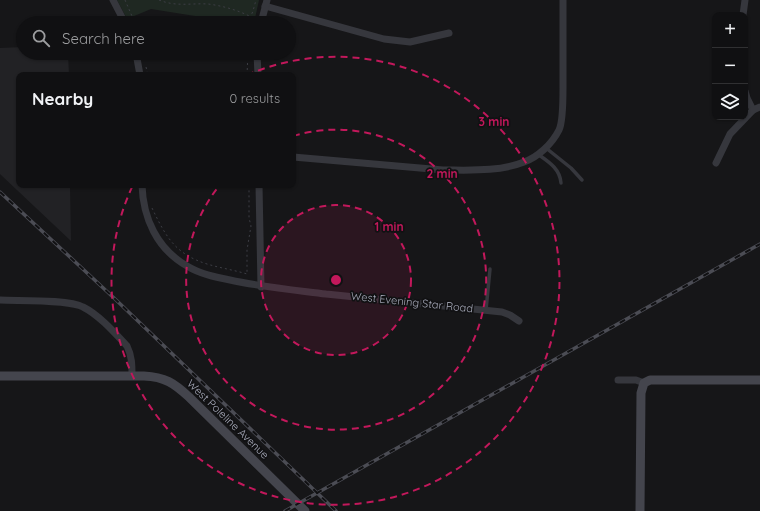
<!DOCTYPE html>
<meta charset="utf-8">
<style>
:root{--surface:#101012;--page:#1e1e20;--text:#f1f3f6;--muted:#9c9d9f;--line:#303032}
body{margin:0;font-family:Quicksand,sans-serif;background:var(--page);color:var(--text)}
.controls{position:absolute;right:12px;top:12px;display:grid;overflow:hidden;border-radius:8px;box-shadow:0 1px 3px #0004}
.controls button{width:36px;height:36px;display:grid;place-items:center;padding:0;border:0;border-bottom:1px solid var(--line);background:var(--surface);color:var(--text);font:20px sans-serif}
.list{margin:0;padding:0;list-style:none}
h2{display:flex;justify-content:space-between;align-items:center;height:52px;margin:0;padding:0 16px;font-size:17px}
h2 small{font-size:13px;font-weight:400;color:var(--muted)}
.icon{flex:none;width:22px;height:22px;fill:none;stroke:currentColor;stroke-width:2;stroke-linecap:round;stroke-linejoin:round}
.map{position:relative;flex:none;width:760px;height:511px;overflow:hidden}
.search{position:absolute;background:var(--surface);box-shadow:0 1px 3px #0004;left:16px;top:16px;width:280px;height:44px;display:flex;align-items:center;gap:10px;box-sizing:border-box;padding:0 14px;border-radius:22px;color:var(--muted);font-size:15px}
.panel{position:absolute;background:var(--surface);box-shadow:0 1px 3px #0004;left:16px;top:72px;width:280px;height:116px;border-radius:8px}
.map>svg:first-child{display:block}
.built{fill:#222225}
.green{fill:#1f2822}
.lines{fill:none;stroke-linecap:round;stroke-linejoin:round}
.path{stroke:#3c3d44;stroke-width:1;stroke-dasharray:2 3;stroke-linecap:butt}
.lane{stroke:#36373d;stroke-width:3.5}
.street{stroke:#36373d;stroke-width:7}
.secondary{stroke:#44454d;stroke-width:9}
.rail-casing{stroke:#4b4c54;stroke-width:3.5}
.rail{stroke:#111113;stroke-width:2;stroke-dasharray:6;stroke-linecap:butt}
.ring{fill:none;stroke:#c2185b;stroke-width:2;stroke-dasharray:7 5}
.labels{text-anchor:middle;dominant-baseline:central;stroke-width:3.5;stroke-linejoin:round;paint-order:stroke}
.street-label{font-size:11px;fill:#a7aab9;stroke:#111113}
.centre{fill:#c2185b;stroke:#111113;stroke-width:2}
.ring-label{font-size:12px;text-anchor:middle;font-weight:bold;fill:#c2185b;stroke:#111113;stroke-width:3.5;stroke-linejoin:round;paint-order:stroke}
</style>
<div class="map">
<svg width="760" height="511" viewBox="0 0 760 511">
<rect width="100%" height="100%" fill="#161618"/>
<path class="built" d="M23,47V53H68L69,75H19V185H70L71,241L0,174V48Z"/>
<path class="green" d="M117,0H259L254,23H239L151,9L127,19Z"/>
<g class="lines">
<g class="path">
<path d="M125,0L135,23"/>
<path d="M159,0C176,7 191,3 208,4C224,6 241,11 255,19"/>
<path d="M248,23L253,11L256,0"/>
<path d="M146,67L148,75"/>
<path d="M247,75L248,53"/>
<path d="M152,208C166,237 175,254 207,264C220,268 234,270 247,274V250L251,226L249,218V185"/>
</g>
<g class="lane">
<path d="M546,148L571,168L582,180"/>
<path d="M539,155C549,162 560,169 561,183"/>
<path d="M486,310L490,269"/>
</g>
<g class="street">
<path d="M113,0L125,23"/>
<path d="M265,6L384,39L410,42L449,33"/>
<path d="M743,15L745,0"/>
<path d="M261,23L267,0"/>
<path d="M136,53L140,75"/>
<path d="M257,53L258,75"/>
<path d="M745,91L747,98L753,110"/>
<path d="M293,157L443,170C469,170 499,172 524,162C538,157 552,144 559,130C563,122 563,98 563,88C563,59 563,29 563,0"/>
<path d="M716,163L730,134L753,110L760,107"/>
<path d="M142,185C143,218 157,249 187,266C200,274 215,277 230,280C262,287 294,290 326,294C385,300 443,306 502,312L510,315L519,321"/>
<path d="M259,185L261,287"/>
<path d="M0,300C18,301 69,299 83,307C99,315 114,332 127,346C132,356 132,365 132,376"/>
<path d="M618,380H636L644,383"/>
</g>
<g class="secondary">
<path d="M0,376H144C165,377 174,383 189,397L305,511"/>
<path d="M640,511L641,393L644,383L650,380H760"/>
</g>
<defs>
<g id="rail">
<path d="M0,192L114,298L336,511"/>
<path d="M285,511L760,244"/>
</g>
</defs>
<use href="#rail" class="rail-casing"/>
<use href="#rail" class="rail"/>
</g>
<circle cx="336" cy="280" r="75" fill="#c2185b" fill-opacity=".12"/>
<g class="ring">
<circle cx="336" cy="280" r="75"/>
<path d="M293 136A150 150 0 1 1 219 186"/>
<path d="M247 75A224 224 0 1 1 133 185"/>
</g>
<g class="labels">
<g class="street-label">
<text transform="translate(412 302) rotate(6)">West Evening Star Road</text>
<text transform="translate(228 419) rotate(44)">West Poleline Avenue</text>
</g>
</g>
<circle cx="336" cy="280" r="6" class="centre"/>
<g class="ring-label">
<text x="494" y="126">3 min</text>
<text x="442" y="178">2 min</text>
<text x="389" y="231">1 min</text>
</g>
</svg>
<div class="controls">
<button>+</button>
<button>−</button>
<button><svg class="icon" aria-label="layers" viewBox="0 0 24 24"><path d="M12 4l9 5-9 5-9-5zM3 14l9 5 9-5"/></svg></button>
</div>
<div class="search"><svg class="icon" aria-label="search" viewBox="0 0 24 24"><circle cx="10" cy="10" r="6"/><path d="M15 15l6 6"/></svg>Search here</div>
<section class="panel">
<h2>Nearby<small>0 results</small></h2>
<ul class="list">
</ul>
</section>
</div>
